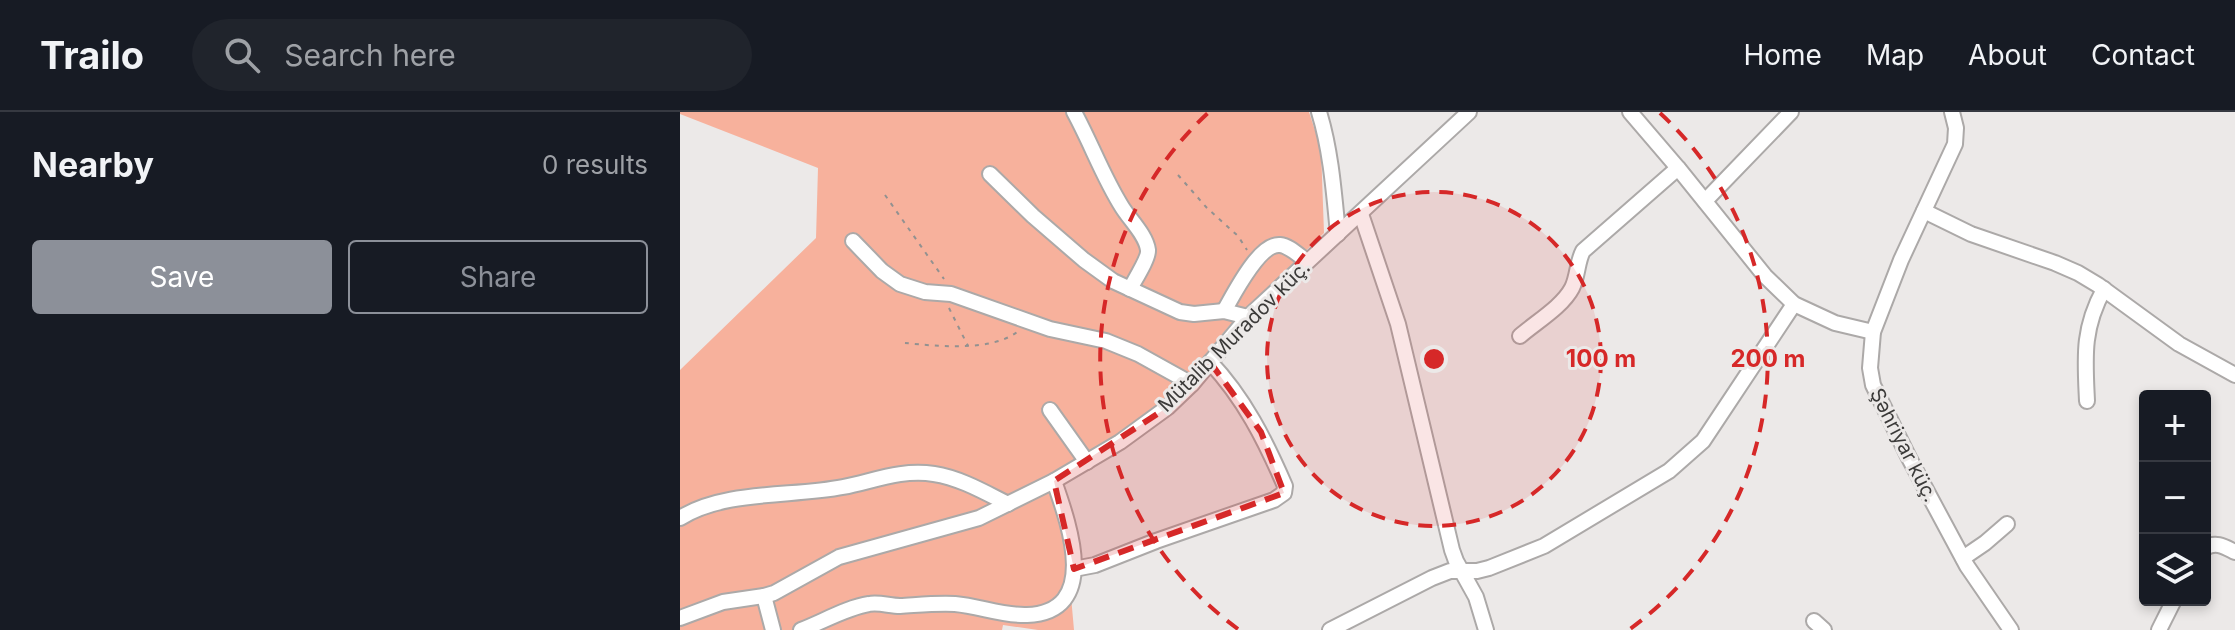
<!DOCTYPE html>
<meta charset="utf-8">
<style>
:root{--surface:#171b24;--page:#20242c;--text:#f1f3f6;--muted:#9ea1a6;--line:#363941;--accent:#8c9099}
body{margin:0;font-family:Inter,sans-serif;background:var(--page);color:var(--text)}
.controls{position:absolute;right:24px;bottom:24px;display:grid;overflow:hidden;border-radius:8px;box-shadow:0 4px 12px #0003}
.controls button{width:72px;height:72px;display:grid;place-items:center;padding:0;border:0;border-bottom:2px solid var(--line);background:var(--surface);color:var(--text);font:40px sans-serif}
.list{margin:0;padding:0;list-style:none}
h2{display:flex;justify-content:space-between;align-items:center;height:104px;margin:0;padding:0 32px;font-size:34px}
h2 small{font-size:26px;font-weight:400;color:var(--muted)}
.actions{display:flex;gap:16px;padding:24px 32px}
.actions a{flex:1;padding:18px 0;border:2px solid var(--accent);border-radius:8px;text-align:center;font-size:28px;color:var(--accent)}
.actions .main{background:var(--accent);color:#fff}
.icon{flex:none;width:44px;height:44px;fill:none;stroke:currentColor;stroke-width:2;stroke-linecap:round;stroke-linejoin:round}
.map{position:relative;flex:none;width:1555px;height:518px;overflow:hidden}
header{display:flex;align-items:center;gap:48px;box-sizing:border-box;height:112px;padding:0 40px;background:var(--surface);border-bottom:2px solid var(--line)}
header strong{font-size:38px}
nav{display:flex;gap:44px;margin-inline-start:auto;font-size:28px}
.search{width:560px;height:72px;background:var(--page);display:flex;align-items:center;gap:20px;box-sizing:border-box;padding:0 28px;border-radius:44px;color:var(--muted);font-size:30px}
main{display:flex}
aside{flex:1;background:var(--surface)}
.map>svg:first-child{display:block}
.green{fill:#f7b19c}
.lines{fill:none;stroke-linecap:round;stroke-linejoin:round}
.minor-casing{stroke:#aca9a8;stroke-width:18}
.path{stroke:#929190;stroke-width:2;stroke-dasharray:4 6;stroke-linecap:butt}
.minor{stroke:#fff;stroke-width:14}
.marked{fill:#d62828;fill-opacity:0.2;stroke:#d62828;stroke-width:6;stroke-dasharray:16 10;stroke-linejoin:round}
.ring{fill:none;stroke:#d62828;stroke-width:4;stroke-dasharray:14 10}
.labels{text-anchor:middle;dominant-baseline:central;stroke-width:6;stroke-linejoin:round;paint-order:stroke}
.street-label{font-size:20px;fill:#3b3a39;stroke:#ece9e8}
.centre{fill:#d62828;stroke:#ece9e8;stroke-width:4}
.ring-label{font-size:24px;text-anchor:middle;font-weight:bold;fill:#d62828;stroke:#ece9e8;stroke-width:6;stroke-linejoin:round;paint-order:stroke}
</style>
<header>
<strong>Trailo</strong>
<div class="search"><svg class="icon" aria-label="search" viewBox="0 0 24 24"><circle cx="10" cy="10" r="6"/><path d="M15 15l6 6"/></svg>Search here</div>
<nav><a>Home</a><a>Map</a><a>About</a><a>Contact</a></nav>
</header>
<main>
<aside>
<h2>Nearby<small>0 results</small></h2>
<ul class="list">
</ul>
<div class="actions"><a class="main">Save</a><a>Share</a></div>
</aside>
<div class="map">
<svg width="1555" height="518" viewBox="0 0 1555 518">
<rect width="100%" height="100%" fill="#ece9e8"/>
<path class="green" d="M0,0H629L641,37L644,121L549,214L496,278L430,328L366,367L385,417L394,518H358L323,513L322,518H0V258L136,126L138,56L0,2Z"/>
<g class="lines">
<defs>
<g id="minor">
<path d="M394,0C411,31 423,65 442,95C450,108 466,123 468,138C469,146 454,169 450,177"/>
<path d="M639,0C651,39 654,81 658,122"/>
<path d="M950,0L998,56L1085,164L1114,192L1155,211L1193,220"/>
<path d="M1272,0L1276,16L1275,32L1221,148L1193,220L1190,256L1193,273L1229,346L1287,454L1331,518"/>
<path d="M310,62L353,104L404,148L433,169L500,200L514,202L544,199L568,205"/>
<path d="M1025,89L1111,0"/>
<path d="M1244,99L1291,122L1375,151L1398,161L1418,173L1499,232L1555,263"/>
<path d="M681,102L718,212L772,438L776,449L796,485L806,518"/>
<path d="M173,129L202,159L220,172L245,180L271,182L370,217L426,229L458,242L512,272"/>
<path d="M544,199C554,182 579,131 600,133C610,134 619,144 627,149"/>
<path d="M840,224C856,210 882,195 892,176C898,164 897,150 903,139L998,56"/>
<path d="M1407,289C1405,246 1402,217 1424,177"/>
<path d="M370,298L407,350"/>
<path d="M0,406C45,378 112,385 163,375C194,369 221,357 254,362C280,366 304,380 328,392"/>
<path d="M1525,436C1536,429 1545,435 1555,440"/>
<path d="M1283,446L1305,431L1327,412"/>
<path d="M394,457L415,453L476,429L594,388L604,381L605,374C585,328 564,286 530,250"/>
<path d="M84,484L93,518"/>
<path d="M0,506L43,490L84,484L94,481L159,445L299,406L374,369"/>
<path d="M1134,509L1144,518"/>
<path d="M121,518C142,510 168,495 189,492C199,490 210,494 220,494C238,493 256,491 275,492C299,494 323,504 347,503C421,500 389,412 374,369L440,330L488,295L512,272L568,205L789,0"/>
<path d="M650,518L752,466L770,459H797L809,456L864,434L989,359L1023,329L1114,192"/>
<path d="M1479,518L1494,488"/>
</g>
</defs>
<use href="#minor" class="minor-casing"/>
<g class="path">
<path d="M498,63L527,96L558,124L567,138"/>
<path d="M205,83L264,167"/>
<path d="M269,196L288,234"/>
<path d="M225,231C256,234 311,240 337,220"/>
</g>
<use href="#minor" class="minor"/>
</g>
<path class="marked" d="M530,250L581,320L604,381L394,457L374,369L488,295Z"/>
<circle cx="754" cy="247" r="167" fill="#d62828" fill-opacity=".12"/>
<g class="ring">
<circle cx="754" cy="247" r="167"/>
<path d="M558 517A334 334 0 0 1 528 1M980 1A334 334 0 0 1 950 517"/>
</g>
<g class="labels">
<g class="street-label">
<text transform="translate(554 224) rotate(-45)">Mütalib Muradov küç.</text>
<text transform="translate(1224 333) rotate(63)">Şəhriyar küç.</text>
</g>
</g>
<circle cx="754" cy="247" r="12" class="centre"/>
<g class="ring-label">
<text x="921" y="255">100 m</text>
<text x="1088" y="255">200 m</text>
</g>
</svg>
<div class="controls">
<button>+</button>
<button>−</button>
<button><svg class="icon" aria-label="layers" viewBox="0 0 24 24"><path d="M12 4l9 5-9 5-9-5zM3 14l9 5 9-5"/></svg></button>
</div>
</div>
</main>
